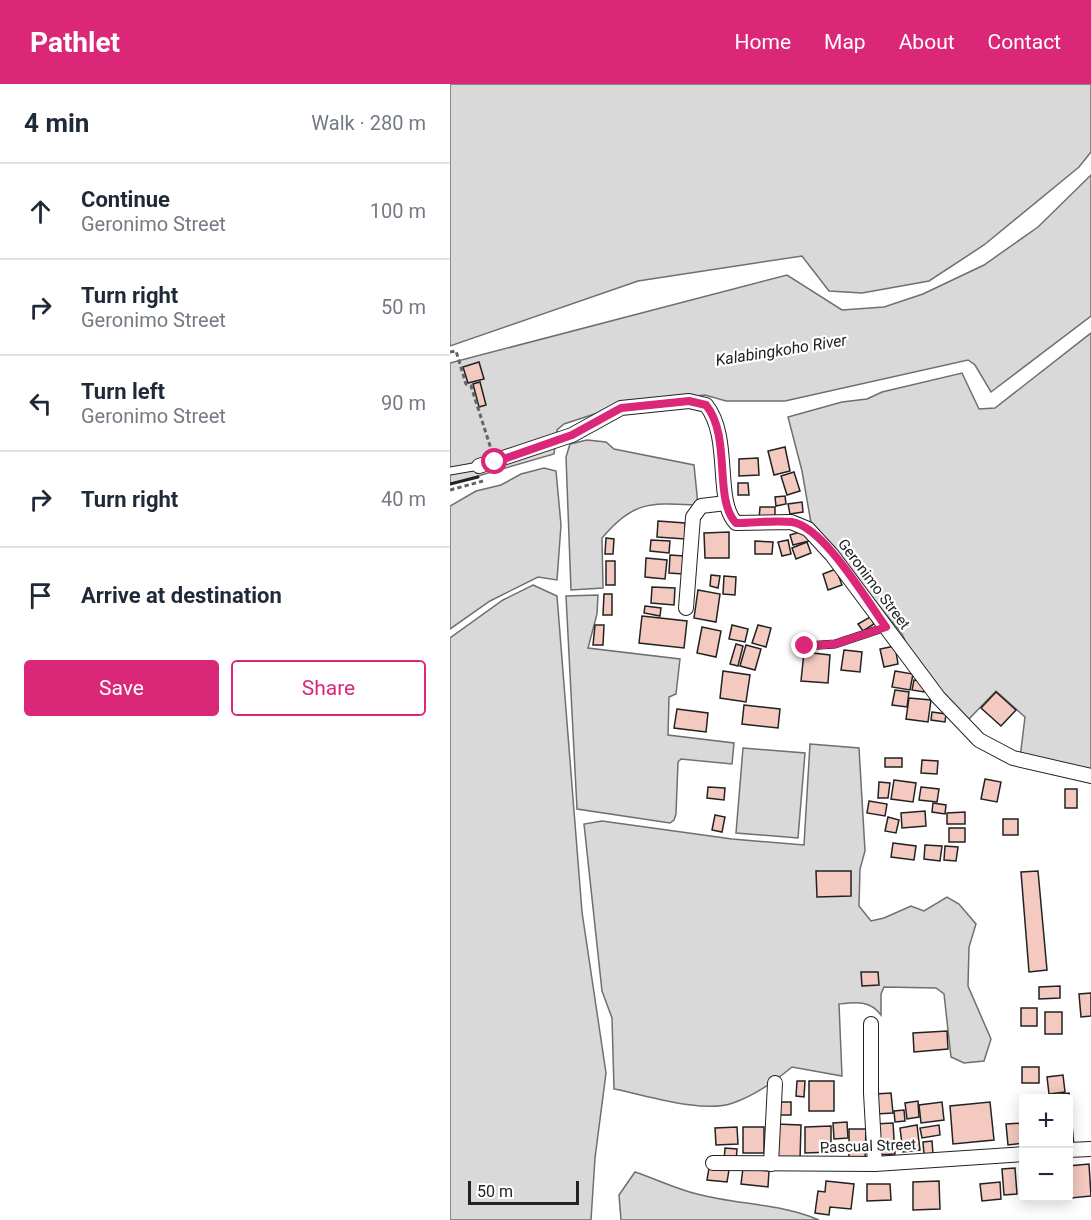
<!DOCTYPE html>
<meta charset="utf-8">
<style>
:root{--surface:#fff;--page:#f2f2f3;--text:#1f2937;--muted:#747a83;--line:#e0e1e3;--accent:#db2777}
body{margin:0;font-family:Roboto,sans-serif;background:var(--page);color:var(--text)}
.controls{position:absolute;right:18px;bottom:18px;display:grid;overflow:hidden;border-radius:6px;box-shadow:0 3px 15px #0003}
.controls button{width:54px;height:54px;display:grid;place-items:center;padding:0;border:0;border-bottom:2px solid var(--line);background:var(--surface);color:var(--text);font:30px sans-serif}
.scale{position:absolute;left:18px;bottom:15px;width:111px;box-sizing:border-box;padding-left:6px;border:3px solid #222;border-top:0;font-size:16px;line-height:21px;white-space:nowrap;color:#222;-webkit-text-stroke:4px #fff;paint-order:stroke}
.stop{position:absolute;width:18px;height:18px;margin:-14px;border:4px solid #db2777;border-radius:50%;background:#fff}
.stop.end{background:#db2777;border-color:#fff;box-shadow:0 2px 6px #0008}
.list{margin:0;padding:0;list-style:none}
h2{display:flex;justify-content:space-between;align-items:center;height:78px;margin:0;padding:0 24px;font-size:26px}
h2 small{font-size:20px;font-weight:400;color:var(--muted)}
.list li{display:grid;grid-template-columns:39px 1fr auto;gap:18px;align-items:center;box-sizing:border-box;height:96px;padding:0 24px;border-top:2px solid var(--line)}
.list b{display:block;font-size:22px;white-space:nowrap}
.list p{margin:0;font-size:20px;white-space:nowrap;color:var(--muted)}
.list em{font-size:20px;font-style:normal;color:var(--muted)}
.actions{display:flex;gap:12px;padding:18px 24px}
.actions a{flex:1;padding:14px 0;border:2px solid var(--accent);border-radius:6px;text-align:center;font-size:21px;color:var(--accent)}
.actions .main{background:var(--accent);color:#fff}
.icon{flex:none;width:33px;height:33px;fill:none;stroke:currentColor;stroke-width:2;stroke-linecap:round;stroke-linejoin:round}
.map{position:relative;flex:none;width:641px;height:1136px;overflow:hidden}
header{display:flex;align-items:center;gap:36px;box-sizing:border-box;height:84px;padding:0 30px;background:var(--accent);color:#fff}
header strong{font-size:28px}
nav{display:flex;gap:33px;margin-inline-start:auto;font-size:21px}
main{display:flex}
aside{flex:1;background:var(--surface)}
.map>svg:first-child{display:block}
.water{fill:#d9d9d9;stroke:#6f6f6f;stroke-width:1.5}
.building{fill:#f3c9c0;stroke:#222;stroke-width:1.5}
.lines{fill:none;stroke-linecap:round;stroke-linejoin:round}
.lane-casing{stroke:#222;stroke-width:9}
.street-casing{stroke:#222;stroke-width:16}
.path{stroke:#646464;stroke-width:3;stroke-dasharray:4.5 3;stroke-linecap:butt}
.lane{stroke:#fff;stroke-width:7}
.street{stroke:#fff;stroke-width:14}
.wall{stroke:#222;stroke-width:3}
.route{stroke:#db2777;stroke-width:8}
.labels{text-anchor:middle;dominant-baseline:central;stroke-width:4.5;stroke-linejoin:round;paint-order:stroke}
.street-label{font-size:15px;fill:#222;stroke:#fff}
.water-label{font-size:16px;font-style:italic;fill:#222;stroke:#fff}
</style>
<header>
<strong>Pathlet</strong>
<nav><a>Home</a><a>Map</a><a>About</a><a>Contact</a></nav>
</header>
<main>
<aside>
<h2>4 min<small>Walk · 280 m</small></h2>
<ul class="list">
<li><svg class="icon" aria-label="ahead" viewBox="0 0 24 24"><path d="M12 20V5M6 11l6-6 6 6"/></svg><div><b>Continue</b><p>Geronimo Street</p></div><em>100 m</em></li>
<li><svg class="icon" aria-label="right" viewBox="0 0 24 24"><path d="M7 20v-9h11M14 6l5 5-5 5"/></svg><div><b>Turn right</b><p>Geronimo Street</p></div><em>50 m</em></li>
<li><svg class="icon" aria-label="left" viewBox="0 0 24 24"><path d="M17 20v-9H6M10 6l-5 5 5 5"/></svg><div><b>Turn left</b><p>Geronimo Street</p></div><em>90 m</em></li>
<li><svg class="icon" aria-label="right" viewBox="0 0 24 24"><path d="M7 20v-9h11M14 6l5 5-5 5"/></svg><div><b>Turn right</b></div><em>40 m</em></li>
<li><svg class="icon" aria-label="arrive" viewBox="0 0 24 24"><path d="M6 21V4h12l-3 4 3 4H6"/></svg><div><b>Arrive at destination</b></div></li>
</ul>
<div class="actions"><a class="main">Save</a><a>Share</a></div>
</aside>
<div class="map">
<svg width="641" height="1136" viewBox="0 0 641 1136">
<rect width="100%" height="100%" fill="#fff"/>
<g class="water">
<path d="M0,0H641V68L629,83L534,161L479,197L412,209L379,207L352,172L188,197L0,262Z"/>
<path d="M641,91V232L541,308L525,281L518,276L335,317H276L255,311L175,320L114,340L107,346L104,370L0,400V279L337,191L392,226L434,223L473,210L534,181L588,143Z"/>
<path d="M641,249V687L570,674L575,633L546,607L516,638L463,573L452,550L361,439L352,387L338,333L392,318L417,315L432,308L512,289L529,325L545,324Z"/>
<path d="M137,356L156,358L164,365L244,381L248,421C201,419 184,416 152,454L153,504L121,506L116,373L120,360Z"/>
<path d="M94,384L106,387L111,441L107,496L88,493L40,517L0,545V422L26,407L51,401L71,390Z"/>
<path d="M83,501L107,512L132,828L156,989L145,1074L141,1136H0V554L53,516Z"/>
<path d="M148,511L147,530L138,564L230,575L226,610L219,613L218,651L284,659L282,680L231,675L228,678L226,730L224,736L220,739L127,725L116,512Z"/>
<path d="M360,660L409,664L415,767L410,785L409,822L421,837L434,834L461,822L474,827L497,813L509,820L526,840L519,863L518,902L541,955L534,977L514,979L501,973L494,910L486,904L434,903L431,910V931C420,916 406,918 389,920L392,992L342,983C324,998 306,1011 283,1019C253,1030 196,1011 164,1005L162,934L152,907L134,740L152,737L282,755L354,761Z"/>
<path d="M293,664L355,669L348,754L286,749Z"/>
<path d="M185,1088C206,1095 226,1105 247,1110C288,1121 329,1119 369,1136H171L169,1111Z"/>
</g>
<g class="building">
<path d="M29,278L34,295L18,299L13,283Z"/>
<path d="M30,298L36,321L29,323L23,300Z"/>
<path d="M335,363L340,387L324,391L318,367Z"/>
<path d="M308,374L309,391L289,392V375Z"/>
<path d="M344,388L350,407L337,411L331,392Z"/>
<path d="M288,399H298L299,411H288Z"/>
<path d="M335,412L336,420L326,422L325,413Z"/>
<path d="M352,418L353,428L340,430L338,420Z"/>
<path d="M310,423H325V435H309Z"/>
<path d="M208,437L235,439V455L207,453Z"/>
<path d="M356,446L359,457L343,461L340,451Z"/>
<path d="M279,448V474H255L254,449Z"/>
<path d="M156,454L164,455L163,470H155Z"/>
<path d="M201,456L220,457L219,469L200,467Z"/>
<path d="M338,456L341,470L332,472L328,458Z"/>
<path d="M305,457L323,458L322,470H305Z"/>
<path d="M357,458L361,469L346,475L342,464Z"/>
<path d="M220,471L234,472L233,490L219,489Z"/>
<path d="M196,474L217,476L215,495L195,493Z"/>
<rect x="156" y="477" width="9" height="24"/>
<path d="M386,485L392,501L378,506L373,490Z"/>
<path d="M261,491L270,492L268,504L260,502Z"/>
<path d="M274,492L286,493L285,511L273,510Z"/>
<path d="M202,503L225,504L224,521L201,519Z"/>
<path d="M248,506L270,510L266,538L244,534Z"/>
<path d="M154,510H162V531H153Z"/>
<path d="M195,522L211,524L210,532L194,529Z"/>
<path d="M192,532L237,537L234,564L189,559Z"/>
<path d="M420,533L424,540L413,547L408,540Z"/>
<path d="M145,541H154L153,561H143Z"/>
<path d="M282,541L298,545L295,558L279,555Z"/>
<path d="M308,541L321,544L316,563L302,559Z"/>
<path d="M252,543L271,547L266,573L247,569Z"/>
<path d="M286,560L293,562L288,582L280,580Z"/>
<path d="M296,561L311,565L305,586L290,582Z"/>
<path d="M445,562L448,580L434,583L430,565Z"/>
<path d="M394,566L412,568L410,588L391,586Z"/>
<path d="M354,568L380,571L378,599L351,597Z"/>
<path d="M273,587L300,591L296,618L270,614Z"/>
<path d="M445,587L463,590L460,606L442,603Z"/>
<path d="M464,596L476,598L474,608L462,606Z"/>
<path d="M445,606L459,608L457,623L442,621Z"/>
<path d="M546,608L566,626L551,642L531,624Z"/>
<path d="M459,614L481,616L478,638L456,635Z"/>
<path d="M294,621L330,625L328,644L292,640Z"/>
<path d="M227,625L258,629L256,648L224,644Z"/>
<path d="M482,628L496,630L495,638L481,636Z"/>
<rect x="435" y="674" width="17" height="9"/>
<path d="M472,676L488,677L487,690L471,689Z"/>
<path d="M535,695L551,698L547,718L531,715Z"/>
<path d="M444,696L466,699L463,718L441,715Z"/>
<path d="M429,698L440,699L438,714H428Z"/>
<path d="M258,703L275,704L274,716L257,714Z"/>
<path d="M471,703L489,705L487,718L469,716Z"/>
<rect x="615" y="705" width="12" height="19"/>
<path d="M419,717L437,720L435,732L417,729Z"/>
<path d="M483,719L496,721L495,730L482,728Z"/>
<path d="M475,727L476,742L452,744L451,729Z"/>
<path d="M515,728V740H497V729Z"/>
<path d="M265,731L275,733L272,748L262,746Z"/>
<path d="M438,733L449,736L446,749L435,747Z"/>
<rect x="553" y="735" width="15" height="16"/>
<rect x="499" y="744" width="16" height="14"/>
<path d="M443,759L466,762L464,776L441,773Z"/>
<path d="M475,761L492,762L490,777L474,775Z"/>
<path d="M495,762L508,763L506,777L494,776Z"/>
<path d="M366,787H401V812L367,813Z"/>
<path d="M588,787L597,886L579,888L571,788Z"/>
<path d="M411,888H428L429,901L412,902Z"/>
<path d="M610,902V914L589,915V903Z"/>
<path d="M641,909V932L631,933L629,910Z"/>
<rect x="571" y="924" width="16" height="18"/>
<rect x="595" y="928" width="17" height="22"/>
<path d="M497,947L498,965L464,968L463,949Z"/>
<rect x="572" y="983" width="17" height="16"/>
<path d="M613,991L615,1008L599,1010L597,993Z"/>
<path d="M347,997H355L354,1013L346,1012Z"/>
<rect x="359" y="997" width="25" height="30"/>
<path d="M441,1009L443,1029L426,1030L425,1010Z"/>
<path d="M619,1009L624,1062L618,1063V1014L583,1013Z"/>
<path d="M468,1017L469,1033L457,1035L455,1019Z"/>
<rect x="329" y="1018" width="12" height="13"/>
<path d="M492,1018L494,1036L471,1039L469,1021Z"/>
<path d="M540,1018L544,1056L503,1060L500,1022Z"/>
<path d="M454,1026L455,1037L445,1038L444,1027Z"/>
<path d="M397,1038L398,1054L384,1055L383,1039Z"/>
<path d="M443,1039L445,1070L426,1071L424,1040Z"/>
<path d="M574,1039V1059L558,1061L556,1040Z"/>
<path d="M326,1040L351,1041L350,1076L324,1075Z"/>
<path d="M467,1041L470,1066L453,1068L450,1044Z"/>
<path d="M489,1041L490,1051L472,1054L470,1044Z"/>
<path d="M381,1042V1068L355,1069V1043Z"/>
<path d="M287,1043L288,1060L266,1061L265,1044Z"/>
<rect x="293" y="1043" width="21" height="26"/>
<path d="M399,1045H416L415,1075H399Z"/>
<path d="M482,1057L483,1070L474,1071L473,1058Z"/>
<path d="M275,1064L287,1065L286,1078L274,1077Z"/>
<path d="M639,1080L641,1112L621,1114L618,1082Z"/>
<path d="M259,1084L279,1086L277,1098L257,1096Z"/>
<path d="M293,1084L319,1087L318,1103L291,1100Z"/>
<path d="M565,1084L567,1110L554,1111L552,1085Z"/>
<path d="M376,1097L404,1100L401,1125L380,1123L379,1131L365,1129L368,1107L375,1108Z"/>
<path d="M489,1097L490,1125L463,1126V1098Z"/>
<path d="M550,1098L551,1115L532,1117L530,1100Z"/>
<path d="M417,1100H440L441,1116L417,1117Z"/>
</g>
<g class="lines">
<defs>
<g id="lane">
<path d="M0,387L29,382"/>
<path d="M355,562L385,560L436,543"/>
</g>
<g id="street">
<path d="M29,382L122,351L171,324L239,317L256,321C282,353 264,417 286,439L341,438L358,445L382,471L488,613L529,656L563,674L641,692"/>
<path d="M236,524L243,433L251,422L276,419"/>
<path d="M421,940V1009L425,1080"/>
<path d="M618,1066L641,1065"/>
<path d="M263,1079L425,1080L574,1070"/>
<path d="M321,1080L325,999"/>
</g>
</defs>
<use href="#lane" class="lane-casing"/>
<use href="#street" class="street-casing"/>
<g class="path">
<path d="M0,268L6,267L16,300L21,302L41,365"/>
<path d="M0,406L33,397"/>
</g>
<use href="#lane" class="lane"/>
<use href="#street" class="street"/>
<path class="wall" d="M0,400L28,393"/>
</g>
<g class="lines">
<path class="route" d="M45,378L122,351L171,324L239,317L256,321C282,353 263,415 286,439C304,439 324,436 342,438C374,443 417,517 436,543L385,560L355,562"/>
</g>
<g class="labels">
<g class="street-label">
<text transform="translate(424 500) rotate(53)">Geronimo Street</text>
<text transform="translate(418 1062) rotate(-2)">Pascual Street</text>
</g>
<g class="water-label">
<text transform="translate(331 266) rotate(-9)">Kalabingkoho River</text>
</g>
</g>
</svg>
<div class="controls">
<button>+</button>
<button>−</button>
</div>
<div class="scale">50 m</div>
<div class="stop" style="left:45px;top:378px"></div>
<div class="stop end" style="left:355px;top:562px"></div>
</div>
</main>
